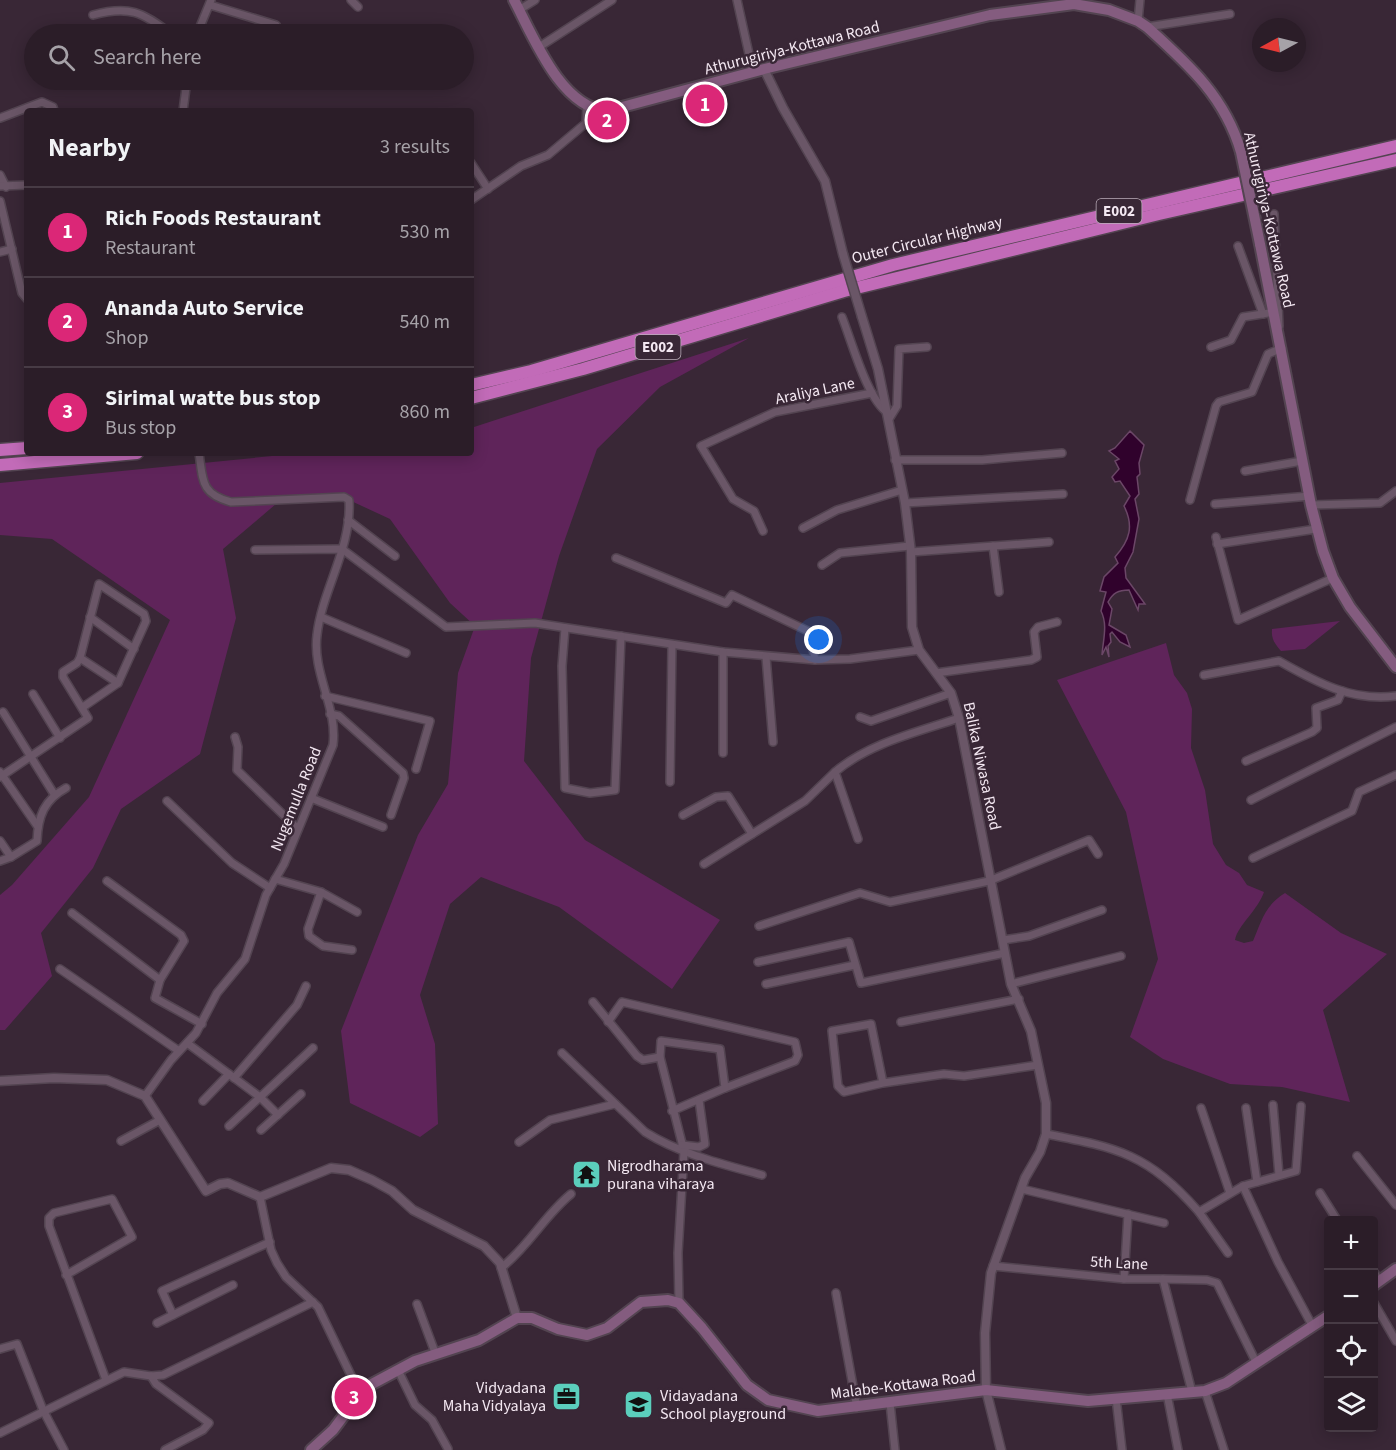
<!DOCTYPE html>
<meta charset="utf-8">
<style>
:root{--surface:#2b1d28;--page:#332630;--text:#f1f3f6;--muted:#a6a2a8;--line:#473b45;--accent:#db2777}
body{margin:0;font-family:"Source Sans 3",sans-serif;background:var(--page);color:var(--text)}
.controls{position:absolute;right:18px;bottom:18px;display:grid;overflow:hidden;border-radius:6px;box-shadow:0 3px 15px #0003}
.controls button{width:54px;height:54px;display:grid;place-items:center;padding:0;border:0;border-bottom:2px solid var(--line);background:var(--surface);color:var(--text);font:30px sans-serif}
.compass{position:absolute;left:1252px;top:18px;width:54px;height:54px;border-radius:50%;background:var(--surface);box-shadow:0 3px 15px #0003;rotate:263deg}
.you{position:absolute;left:819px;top:640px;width:21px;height:21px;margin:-15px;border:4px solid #fff;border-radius:50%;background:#1a73e8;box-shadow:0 0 0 9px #1a73e833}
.badge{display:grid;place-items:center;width:39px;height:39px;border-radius:50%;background:var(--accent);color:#fff;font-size:20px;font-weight:700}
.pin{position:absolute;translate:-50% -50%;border:3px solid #fff;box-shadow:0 2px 6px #0006}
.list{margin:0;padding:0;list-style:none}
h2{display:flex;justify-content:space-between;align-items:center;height:78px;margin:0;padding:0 24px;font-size:26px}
h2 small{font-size:20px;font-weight:400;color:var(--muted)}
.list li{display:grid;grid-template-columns:39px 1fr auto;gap:18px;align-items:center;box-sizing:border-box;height:90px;padding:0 24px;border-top:2px solid var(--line)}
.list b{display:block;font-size:22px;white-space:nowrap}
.list p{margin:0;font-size:20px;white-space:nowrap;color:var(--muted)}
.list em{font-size:20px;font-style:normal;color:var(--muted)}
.icon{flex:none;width:33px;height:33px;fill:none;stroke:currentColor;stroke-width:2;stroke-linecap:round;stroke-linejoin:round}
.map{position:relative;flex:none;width:1396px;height:1450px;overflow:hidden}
.search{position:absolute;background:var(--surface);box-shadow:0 3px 15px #0003;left:24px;top:24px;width:450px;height:66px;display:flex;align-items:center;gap:15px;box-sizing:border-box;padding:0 21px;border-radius:33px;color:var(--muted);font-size:22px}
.panel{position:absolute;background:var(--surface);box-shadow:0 3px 15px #0003;left:24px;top:108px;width:450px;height:348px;border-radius:6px}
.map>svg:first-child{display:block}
.green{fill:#5f245a}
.water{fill:#30022c;stroke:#6b4767;stroke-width:1.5}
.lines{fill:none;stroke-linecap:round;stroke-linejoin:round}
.minor-casing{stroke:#534451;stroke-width:10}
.tertiary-casing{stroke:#534451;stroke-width:11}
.secondary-casing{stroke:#534451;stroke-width:14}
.motorway-casing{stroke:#534451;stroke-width:15}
.minor{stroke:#6a5667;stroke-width:7}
.tertiary{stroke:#6a5667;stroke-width:8}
.secondary{stroke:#845c7f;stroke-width:10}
.motorway{stroke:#c26bb8;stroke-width:12}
.tertiary-bridge-casing{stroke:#534451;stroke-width:11;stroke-linecap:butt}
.secondary-bridge-casing{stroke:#534451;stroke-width:14;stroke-linecap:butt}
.tertiary-bridge{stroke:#6a5667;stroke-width:8}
.secondary-bridge{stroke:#845c7f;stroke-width:10}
.labels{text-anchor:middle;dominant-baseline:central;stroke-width:5;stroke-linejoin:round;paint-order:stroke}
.shield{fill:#392736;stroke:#bcaeba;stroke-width:1.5}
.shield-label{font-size:15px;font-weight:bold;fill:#f4e8f2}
.street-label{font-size:16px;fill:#f4e8f2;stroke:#392736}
.poi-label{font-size:16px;fill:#f4e8f2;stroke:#392736;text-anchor:start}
</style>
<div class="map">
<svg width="1396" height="1450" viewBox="0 0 1396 1450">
<rect width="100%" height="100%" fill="#392736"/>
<g class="green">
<path d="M749,338L660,387L597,449L559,556L531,658L524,761L585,840L720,920L672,989L559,907L481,877L450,904L420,995L435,1044L438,1124L420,1137L350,1103L341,1031L418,835L448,784L458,673L475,626L450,603L390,519L349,500L283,498L223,549L236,618L200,754L121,809L93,868L41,933L52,976L5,1030H0V895L12,885L89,797L170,620L52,539L0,535V483L303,453H471V428Z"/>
<path d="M1340,621L1305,649L1281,651C1275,644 1271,639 1272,629Z"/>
<path d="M1166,643L1174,675L1187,693L1192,709L1191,748L1205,790L1213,844L1226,865L1239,873L1247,885L1264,892C1258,910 1238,925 1235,940L1244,943L1253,941C1261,922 1265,905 1285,893L1341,933L1387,954L1323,1010L1350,1102L1282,1087L1230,1084L1163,1059L1130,1037L1158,959L1126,812L1057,680Z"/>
</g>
<path class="water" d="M1130,431L1144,445L1139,463L1140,474L1137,477L1139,494L1135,499L1139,519L1133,552L1125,568L1126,578L1145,604H1139L1138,610L1129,590C1118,590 1113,593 1108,602L1112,609L1109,625L1126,635L1130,647L1120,642L1112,632L1110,634L1111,642L1108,646L1109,657L1106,647L1102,655C1103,640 1108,625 1101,611L1106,592L1100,591L1104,577L1118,563L1115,557C1130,540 1134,526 1124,506L1130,496L1120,481L1115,482L1112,477L1119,469L1115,461L1119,459L1109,451L1115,448Z"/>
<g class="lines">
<defs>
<g id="minor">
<path d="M351,0L358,7"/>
<path d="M737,0L753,72"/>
<path d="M210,5L276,25L281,34"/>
<path d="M519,10L535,0"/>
<path d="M93,15C129,5 142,12 171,34"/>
<path d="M1138,21L1140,0"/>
<path d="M1147,27L1230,14"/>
<path d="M197,34L211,0"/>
<path d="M539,47L612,0"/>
<path d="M183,111L187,80"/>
<path d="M0,118L42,102L53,107L54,111"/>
<path d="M471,163L488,189"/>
<path d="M0,175L6,187"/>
<path d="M0,186L27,185"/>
<path d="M471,200L521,166L548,155L586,123L587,107"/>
<path d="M0,201L22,293L27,299"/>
<path d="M1274,214L1279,326"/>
<path d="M1238,246L1263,314"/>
<path d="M0,252L12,249"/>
<path d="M842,317C852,342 867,399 888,413"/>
<path d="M1211,347L1231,340L1243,317L1275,312"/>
<path d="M889,419L897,406L899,349L927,347"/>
<path d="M895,460H982L1062,453"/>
<path d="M1245,471L1302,461"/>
<path d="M1190,500L1216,406L1219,402L1252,392L1268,354L1282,348"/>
<path d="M905,503L1063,494"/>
<path d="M1215,504L1310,496"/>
<path d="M1311,505L1380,503L1396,491"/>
<path d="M348,520L395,556"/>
<path d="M803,528L837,510L902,490"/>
<path d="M763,531L754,511L733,499L701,446L775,412L872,393"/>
<path d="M1216,537L1238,620L1333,578"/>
<path d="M1217,544L1316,529"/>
<path d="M993,546L999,592"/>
<path d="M255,550L342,549L446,627L535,623L723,652L815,660L850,659L919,650"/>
<path d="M911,552L1049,542"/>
<path d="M616,558L726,603L732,595L810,632L815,660"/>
<path d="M822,565L840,553L910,546"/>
<path d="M90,617L134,649"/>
<path d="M321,617L406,653"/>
<path d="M565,628L562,666L565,788L590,793L615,790L621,636"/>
<path d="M723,652V753"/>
<path d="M766,657L773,742"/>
<path d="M80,658L118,683"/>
<path d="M936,673L1031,660L1037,657L1034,632L1038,627L1057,622"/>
<path d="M1204,675L1279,661C1316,682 1352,702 1396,696"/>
<path d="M33,694L60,738"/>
<path d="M325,696L430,721L416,769"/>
<path d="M3,712L54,794"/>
<path d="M330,714L339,716L403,773L404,778L391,815"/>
<path d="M860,717L871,721L951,693"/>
<path d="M235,737L238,747L237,770L298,829"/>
<path d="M1246,761L1312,732L1317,728L1316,708L1338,700L1342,691"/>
<path d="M0,772L38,827"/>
<path d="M0,777L88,718L63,677V672L77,663L80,658L99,584L144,614L146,621L118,683L83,707"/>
<path d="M670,782L672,645"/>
<path d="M311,798L383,827"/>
<path d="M1251,800L1396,727"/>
<path d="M167,801L232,863L270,888"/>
<path d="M683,815L716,797L728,796L752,834"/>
<path d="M858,839L835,772C869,743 918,732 959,718"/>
<path d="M0,841L11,857"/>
<path d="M1253,858L1352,811L1359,792L1396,775"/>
<path d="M0,861L11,857L37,841C38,816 44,800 66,788"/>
<path d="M704,864L805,801L835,772"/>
<path d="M275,879L321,892L357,912"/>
<path d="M107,881L181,935L184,941L160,980L155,998L202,1024"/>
<path d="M321,892L308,929L309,936L323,946L352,950"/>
<path d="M72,913L160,980"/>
<path d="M759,926L860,893L890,902L989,881L1089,840L1098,854"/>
<path d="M1003,940L1029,936L1102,910"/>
<path d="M758,962L849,942L861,983L1005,953"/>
<path d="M60,969L179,1051"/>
<path d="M766,984L855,965"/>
<path d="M1011,984L1121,956"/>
<path d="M593,1002L637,1056L643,1060L660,1057"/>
<path d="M608,1022L622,1002L795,1042L798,1055L795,1061L725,1088"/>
<path d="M901,1022L1019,999"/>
<path d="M187,1043L260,1097L278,1115"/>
<path d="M562,1053L645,1132C680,1154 722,1164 762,1175"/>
<path d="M234,1078L297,1005L306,986"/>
<path d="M883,1083L871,1024L832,1031L838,1086L844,1092L883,1083L944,1074L964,1076L1038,1065"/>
<path d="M145,1096L171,1060L196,1033L217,993L245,959L266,895L284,864L333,745C338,708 312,673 317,635C322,590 352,548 349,500L344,497L231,502C201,494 203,481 199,453"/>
<path d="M203,1101L229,1074"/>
<path d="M1273,1105L1279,1175"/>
<path d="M1201,1108L1230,1193"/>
<path d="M1246,1108L1257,1182"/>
<path d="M672,1111L725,1088L720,1049L661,1041L660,1057L684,1151L678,1253L679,1303"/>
<path d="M229,1126L313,1048"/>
<path d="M261,1130L301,1094"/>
<path d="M1046,1134C1119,1148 1148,1154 1199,1212L1243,1186L1296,1171L1301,1106"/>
<path d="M121,1141L160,1120"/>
<path d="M519,1142L550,1120L615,1104"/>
<path d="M682,1145L699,1147L705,1144L699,1100"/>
<path d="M1357,1156L1396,1205"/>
<path d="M1243,1186L1278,1262L1313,1327"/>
<path d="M1022,1189L1164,1223"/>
<path d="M1320,1193L1337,1220"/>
<path d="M260,1197L271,1250L277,1263L286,1277L318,1307L360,1394"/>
<path d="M1199,1212L1228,1253"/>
<path d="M993,1266L1124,1279H1163L1192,1392"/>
<path d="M501,1268C529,1246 544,1216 571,1194"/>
<path d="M1374,1272L1380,1281"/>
<path d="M66,1275L132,1237L112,1199L54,1213L49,1218V1226L106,1380"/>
<path d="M1124,1279L1128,1214"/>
<path d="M1163,1279L1207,1280L1217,1283L1256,1362"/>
<path d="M836,1293L857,1408"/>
<path d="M1374,1303L1396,1341"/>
<path d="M417,1304L436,1355"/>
<path d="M173,1315L162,1291L270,1242"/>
<path d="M157,1323L233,1285"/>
<path d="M0,1349L17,1344L43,1410L64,1450"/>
<path d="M398,1370L415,1405L432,1420L448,1449"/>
<path d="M151,1376L156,1384L209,1423L203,1430L165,1450"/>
<path d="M1205,1391L1224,1450"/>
<path d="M1167,1394L1178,1450"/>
<path d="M1116,1398L1122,1450"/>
<path d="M890,1403L895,1450"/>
<path d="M0,1433L124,1372L151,1376L163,1375L313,1302"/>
</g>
<g id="tertiary">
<path d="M764,69L783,108L825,181L843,254"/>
<path d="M862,317L878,369L905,503L911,552L912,627L919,650L951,693L959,718L1011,984L1031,1031L1046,1103V1134L1040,1152L1025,1178L991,1273L985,1333L986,1390L1001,1450"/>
<path d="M0,1081L54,1078L107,1080L145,1096L206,1191L220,1184L228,1183L260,1197L331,1168L349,1170L372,1180L392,1191L413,1210L484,1246L500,1263L517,1318"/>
</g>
<g id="secondary">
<path d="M514,0C533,36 561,108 607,111L764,69L990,15L1074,4L1109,10L1138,21L1147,27C1189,65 1225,97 1241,152"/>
<path d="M1260,244L1311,505L1323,551L1333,578L1350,607L1396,667"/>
<path d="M1374,1285L1396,1269"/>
<path d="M311,1450L333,1430L360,1394L372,1384L415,1361L479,1340L517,1318H532L558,1329L587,1335L607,1328L641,1302L668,1300L679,1303L702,1328L747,1385L768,1400L818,1411L986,1390L1088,1401L1205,1391L1226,1383L1328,1316"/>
</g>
<g id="motorway">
<path d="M471,385L531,371L893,265L1396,146"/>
<path d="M471,398L583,369L844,291L1159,214L1396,160"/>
<path d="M0,450L27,448"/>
<path d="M0,465L137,453"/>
</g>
</defs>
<use href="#minor" class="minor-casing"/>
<use href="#tertiary" class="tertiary-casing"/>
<use href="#secondary" class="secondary-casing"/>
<use href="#motorway" class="motorway-casing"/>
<use href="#minor" class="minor"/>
<use href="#tertiary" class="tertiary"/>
<use href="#secondary" class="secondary"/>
<use href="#motorway" class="motorway"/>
<defs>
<path id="tertiary-bridge" d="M843,254L862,317"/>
<path id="secondary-bridge" d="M1241,152L1260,244"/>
</defs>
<use href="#tertiary-bridge" class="tertiary-bridge-casing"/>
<use href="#secondary-bridge" class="secondary-bridge-casing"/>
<use href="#tertiary-bridge" class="tertiary-bridge"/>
<use href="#secondary-bridge" class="secondary-bridge"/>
</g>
<defs>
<symbol id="temple-square" viewBox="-11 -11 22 22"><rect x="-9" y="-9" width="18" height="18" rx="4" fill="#5bcebc" stroke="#392736"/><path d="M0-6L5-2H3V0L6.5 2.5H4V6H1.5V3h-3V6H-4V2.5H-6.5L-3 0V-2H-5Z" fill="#111"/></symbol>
<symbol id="office-square" viewBox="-11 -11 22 22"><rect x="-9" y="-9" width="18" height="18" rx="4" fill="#5bcebc" stroke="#392736"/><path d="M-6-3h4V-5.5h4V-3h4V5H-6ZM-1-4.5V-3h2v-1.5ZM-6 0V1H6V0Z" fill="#111"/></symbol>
<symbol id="school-square" viewBox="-11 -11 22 22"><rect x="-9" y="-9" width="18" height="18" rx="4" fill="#5bcebc" stroke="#392736"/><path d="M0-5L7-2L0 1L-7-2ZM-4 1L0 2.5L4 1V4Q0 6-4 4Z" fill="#111"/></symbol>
</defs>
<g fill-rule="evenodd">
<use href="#temple-square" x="570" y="1158" width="33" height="33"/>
<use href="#office-square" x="550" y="1380" width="33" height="33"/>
<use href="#school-square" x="622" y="1388" width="33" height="33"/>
</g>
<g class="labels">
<g class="shield">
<rect x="1096.5" y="199" width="45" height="24" rx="4.5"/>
<rect x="635.5" y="335" width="45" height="24" rx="4.5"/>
</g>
<g class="shield-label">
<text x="1119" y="211">E002</text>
<text x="658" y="347">E002</text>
</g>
<g class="street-label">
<text transform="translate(792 48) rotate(-14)">Athurugiriya-Kottawa Road</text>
<text transform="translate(1269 220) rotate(77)">Athurugiriya-Kottawa Road</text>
<text transform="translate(927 240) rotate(-14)">Outer Circular Highway</text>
<text transform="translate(815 391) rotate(-12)">Araliya Lane</text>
<text transform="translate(982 766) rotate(78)">Balika Niwasa Road</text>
<text transform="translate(296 799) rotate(-68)">Nugemulla Road</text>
<text transform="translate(1119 1263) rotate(3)">5th Lane</text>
<text transform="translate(903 1385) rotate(-7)">Malabe-Kottawa Road</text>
</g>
<g class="poi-label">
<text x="607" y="1166">Nigrodharama<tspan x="607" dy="18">purana viharaya</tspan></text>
<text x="546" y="1388" text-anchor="end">Vidyadana<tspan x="546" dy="18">Maha Vidyalaya</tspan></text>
<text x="660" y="1396">Vidayadana<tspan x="660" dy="18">School playground</tspan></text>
</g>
</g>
</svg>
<div class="controls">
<button>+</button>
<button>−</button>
<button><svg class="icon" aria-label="locate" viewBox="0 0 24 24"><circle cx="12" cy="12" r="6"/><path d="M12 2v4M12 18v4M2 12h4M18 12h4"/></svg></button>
<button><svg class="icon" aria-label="layers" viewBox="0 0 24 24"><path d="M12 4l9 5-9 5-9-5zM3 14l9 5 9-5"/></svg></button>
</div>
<svg class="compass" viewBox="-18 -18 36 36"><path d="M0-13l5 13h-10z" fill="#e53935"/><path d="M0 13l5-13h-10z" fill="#a6a2a8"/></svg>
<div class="you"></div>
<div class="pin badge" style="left:705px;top:104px">1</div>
<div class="pin badge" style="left:607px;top:120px">2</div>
<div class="pin badge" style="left:354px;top:1397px">3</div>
<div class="search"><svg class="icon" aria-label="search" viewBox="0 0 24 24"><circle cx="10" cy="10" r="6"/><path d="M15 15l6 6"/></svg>Search here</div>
<section class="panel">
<h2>Nearby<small>3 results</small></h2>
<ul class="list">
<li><span class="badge">1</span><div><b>Rich Foods Restaurant</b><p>Restaurant</p></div><em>530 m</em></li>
<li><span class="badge">2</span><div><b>Ananda Auto Service</b><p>Shop</p></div><em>540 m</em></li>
<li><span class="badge">3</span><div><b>Sirimal watte bus stop</b><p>Bus stop</p></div><em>860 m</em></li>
</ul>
</section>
</div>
